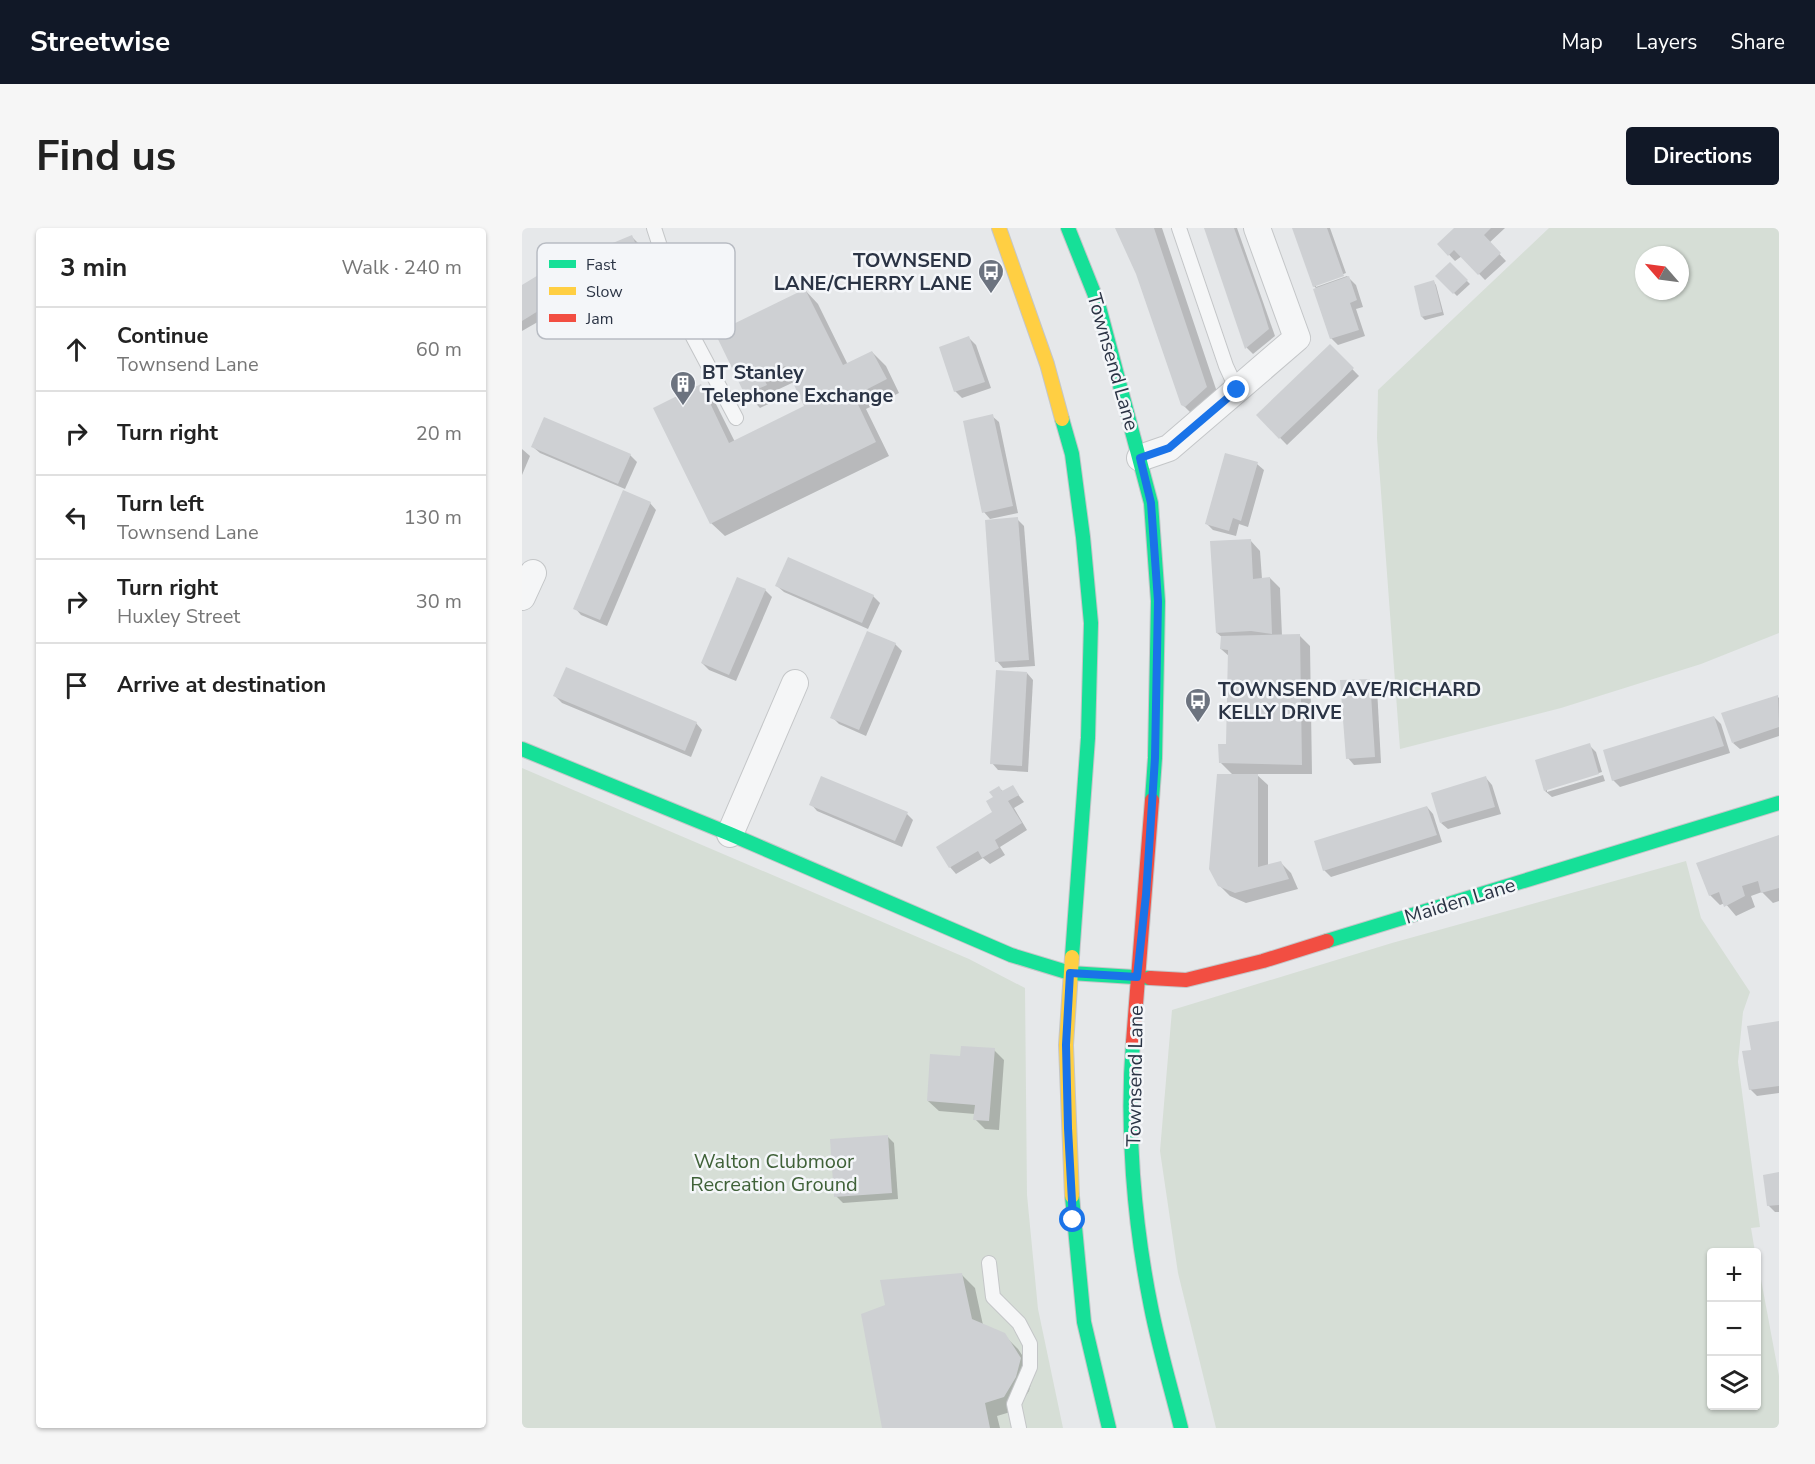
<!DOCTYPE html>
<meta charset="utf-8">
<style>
:root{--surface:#fff;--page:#f6f6f6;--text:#222;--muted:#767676;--line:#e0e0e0;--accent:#111827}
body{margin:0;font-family:"Nunito Sans",sans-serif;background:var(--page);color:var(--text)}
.controls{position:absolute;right:18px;bottom:18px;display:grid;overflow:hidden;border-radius:6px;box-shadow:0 2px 4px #0004}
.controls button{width:54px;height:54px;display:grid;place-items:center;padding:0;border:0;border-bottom:2px solid var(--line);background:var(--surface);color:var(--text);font:30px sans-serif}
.compass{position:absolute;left:1113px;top:18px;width:54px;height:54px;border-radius:50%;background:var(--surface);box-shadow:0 2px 4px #0004;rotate:298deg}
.stop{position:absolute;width:18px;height:18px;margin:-14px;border:4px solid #1a73e8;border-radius:50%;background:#fff}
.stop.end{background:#1a73e8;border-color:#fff;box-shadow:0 2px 6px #0008}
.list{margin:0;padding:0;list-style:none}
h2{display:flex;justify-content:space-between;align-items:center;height:78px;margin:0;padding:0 24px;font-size:26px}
h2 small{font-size:20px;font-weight:400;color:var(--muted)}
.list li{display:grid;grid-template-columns:39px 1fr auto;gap:18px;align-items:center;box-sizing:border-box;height:84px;padding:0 24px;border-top:2px solid var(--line)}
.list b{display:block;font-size:22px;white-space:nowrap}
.list p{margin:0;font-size:20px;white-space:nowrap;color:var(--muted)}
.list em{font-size:20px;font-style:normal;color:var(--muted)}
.icon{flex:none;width:33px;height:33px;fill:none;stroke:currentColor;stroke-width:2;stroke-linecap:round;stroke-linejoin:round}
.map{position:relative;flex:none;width:1257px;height:1200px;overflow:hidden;border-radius:6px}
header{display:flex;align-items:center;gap:36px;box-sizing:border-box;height:84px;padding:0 30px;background:var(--accent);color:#fff}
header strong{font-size:28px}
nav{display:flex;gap:33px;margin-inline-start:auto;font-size:21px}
.intro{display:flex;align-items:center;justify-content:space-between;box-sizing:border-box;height:144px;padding:0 36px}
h1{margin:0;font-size:42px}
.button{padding:15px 27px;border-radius:6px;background:var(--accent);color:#fff;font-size:21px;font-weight:700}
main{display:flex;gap:36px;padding:0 36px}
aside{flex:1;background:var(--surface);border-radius:6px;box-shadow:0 2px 4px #0004}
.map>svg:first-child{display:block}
.green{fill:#d6ded6;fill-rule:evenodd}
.shadow{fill:#0003}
.building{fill:#ced0d3}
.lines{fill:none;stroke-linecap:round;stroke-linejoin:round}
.lane-casing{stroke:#c4c6c8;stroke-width:16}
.street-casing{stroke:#c4c6c8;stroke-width:28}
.fast-casing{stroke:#c4c6c8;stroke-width:16}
.slow-casing{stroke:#c4c6c8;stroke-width:16}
.jam-casing{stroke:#c4c6c8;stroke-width:16}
.lane{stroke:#f5f6f7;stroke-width:14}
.street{stroke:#f5f6f7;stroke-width:26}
.fast{stroke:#16e098;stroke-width:14}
.slow{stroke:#ffcf43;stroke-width:14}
.jam{stroke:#f24e42;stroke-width:14}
.route{stroke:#1a73e8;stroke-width:8}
.labels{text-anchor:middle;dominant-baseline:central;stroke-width:5;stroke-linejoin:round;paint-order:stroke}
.poi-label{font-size:20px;font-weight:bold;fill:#2b3445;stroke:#f4f6f9;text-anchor:start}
.street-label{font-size:20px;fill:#2b3445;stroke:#f4f6f9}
.park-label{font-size:20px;fill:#3f6138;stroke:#f4f6f9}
.key{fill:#f4f6f9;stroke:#b8bcc3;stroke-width:1.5}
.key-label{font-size:16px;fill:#2b3445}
</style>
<header>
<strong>Streetwise</strong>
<nav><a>Map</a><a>Layers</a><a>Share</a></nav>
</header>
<div class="intro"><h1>Find us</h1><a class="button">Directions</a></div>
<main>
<aside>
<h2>3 min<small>Walk · 240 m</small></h2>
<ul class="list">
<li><svg class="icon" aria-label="ahead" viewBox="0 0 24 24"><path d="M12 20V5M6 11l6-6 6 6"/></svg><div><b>Continue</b><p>Townsend Lane</p></div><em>60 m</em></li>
<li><svg class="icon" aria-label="right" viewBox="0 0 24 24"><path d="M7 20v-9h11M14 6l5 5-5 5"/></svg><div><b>Turn right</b></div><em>20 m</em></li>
<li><svg class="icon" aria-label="left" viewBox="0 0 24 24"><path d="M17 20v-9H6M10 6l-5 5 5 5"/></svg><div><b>Turn left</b><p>Townsend Lane</p></div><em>130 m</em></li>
<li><svg class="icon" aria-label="right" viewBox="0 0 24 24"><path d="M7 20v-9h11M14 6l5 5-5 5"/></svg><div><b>Turn right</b><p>Huxley Street</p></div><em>30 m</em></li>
<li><svg class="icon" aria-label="arrive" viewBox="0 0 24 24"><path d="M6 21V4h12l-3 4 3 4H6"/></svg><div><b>Arrive at destination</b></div></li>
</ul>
</aside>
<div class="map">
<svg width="1257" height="1200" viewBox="0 0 1257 1200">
<rect width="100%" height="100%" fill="#e6e8ea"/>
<g class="green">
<path d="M1027,0H1257V405L1179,436L1039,480L878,521L855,210L856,162ZM1122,27H1158V63H1122Z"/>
<path d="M0,540L447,731L503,760L505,967L516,1081L541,1200H0Z"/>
<path d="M1164,633L1179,690L1228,764L1221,784L1216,834L1238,999L1229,1000L1233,1024H1190V1178H1234L1235,1030L1257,1148V1200H694L656,1045L638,923L650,782L870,715Z"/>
</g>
<g class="shadow">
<path d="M595,0H640L698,173L674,190L660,176L615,45Z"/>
<path d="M683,0H715L753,108L731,126L725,120Z"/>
<path d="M772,0H808L824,45L794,56V59L825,48L834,57L841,79L834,81L843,108L816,117L809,110L795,61L792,58Z"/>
<path d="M934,0H983L967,15L984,33L963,52L940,28L933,33L917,16Z"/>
<path d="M109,8L116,15L127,41L51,74L44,67Z"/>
<path d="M928,36L948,56L935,68L915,48Z"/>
<path d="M18,48L25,55L40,80L0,103V59Z"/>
<path d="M912,54L914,57L922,87L903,92L900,89Z"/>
<path d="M283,62L296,76L326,137L350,124L364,138L377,165L344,181L367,228L203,308L189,295L178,158L192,172L213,214L284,179L272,154L253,163L257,171L238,180L225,166L195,105Z"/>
<path d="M447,110L454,117L469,160L440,170L433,163Z"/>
<path d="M808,118L837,148L765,217L736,187Z"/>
<path d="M470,188L477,194L496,285L468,291L462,284Z"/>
<path d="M11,219L108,227L115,234L103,261L18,225Z"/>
<path d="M0,221L8,228L0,247Z"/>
<path d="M735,236L742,242L726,299L717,296L714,308L691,302L684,295Z"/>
<path d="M128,275L134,282L85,398L59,387L53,380Z"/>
<path d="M495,291L502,298L513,438L481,440L475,433Z"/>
<path d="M728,312L738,323L740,351L748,350L758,360L760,408H778L788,418L790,546H734L746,557V638L759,635L769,645L776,661L724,675L708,668L697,657L711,547L699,535L705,517L708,429L699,421L701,410L695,405Z"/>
<path d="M255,358L351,368L358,375L346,401L262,364Z"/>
<path d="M243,362L250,369L214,453L187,442L180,435Z"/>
<path d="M373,416L380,423L344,508L317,496L310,489Z"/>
<path d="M505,445L511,452L506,544L476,542L470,535Z"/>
<path d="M848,453L855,460L859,535L832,537L826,530Z"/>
<path d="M33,468L174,495L180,502L169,529L40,475Z"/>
<path d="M1255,468L1257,470V508L1218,521L1211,515Z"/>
<path d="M1192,489L1199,496L1208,525L1098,559L1091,552Z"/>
<path d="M1067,517L1074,524L1080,544L1025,561V564L1081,547L1083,553L1030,569L1023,563Z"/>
<path d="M964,550L970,557L979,586L926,601L919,595Z"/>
<path d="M490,559L502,574L492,580L505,602L478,619L483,627L468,636L461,630L434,646L428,639L472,585L473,569L477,560L482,564Z"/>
<path d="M289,576L385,586L391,592L380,619L295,583Z"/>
<path d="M905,579L911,586L920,614L809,649L802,642Z"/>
<path d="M1257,609V673L1251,675L1240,664L1229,668L1233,679L1214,688L1203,675L1198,677L1188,667Z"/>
<path d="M1257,795V865L1235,868L1228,861Z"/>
<path d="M472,822L482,832L477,902L463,901L453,891V886L417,883L406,873L439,830Z"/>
<path d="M366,909L372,915L376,971L321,975L314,968Z"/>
<path d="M1257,945V984H1253L1246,977Z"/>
<path d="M439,1046L453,1060L461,1097L482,1107L496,1121L512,1145L507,1163L495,1182L475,1188L478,1200H362L365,1078Z"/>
</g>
<g class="building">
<path d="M593,0H632L685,159L663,179L659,177L614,46Z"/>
<path d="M682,0H712L739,75L747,101L723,121Z"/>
<path d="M770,0H805L822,48L791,59Z"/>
<path d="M932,0H969L962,7L979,25L956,47L932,22L926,28L915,16Z"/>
<path d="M110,7L121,34L43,68L31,40Z"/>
<path d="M928,34L946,52L931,66L913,48Z"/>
<path d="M18,46L34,72L0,93V57Z"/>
<path d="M827,48L835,72L828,75L837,102L808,111L791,61Z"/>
<path d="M912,52L920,84L899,89L892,58Z"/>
<path d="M283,61L321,137L350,123L365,151L332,168L354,214L188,296L131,180L179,156L207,215L282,178L263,138L241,149L245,157L223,167L193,105Z"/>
<path d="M447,108L463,154L432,164L417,119Z"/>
<path d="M808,116L832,140L757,211L734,187Z"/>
<path d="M471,186L491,278L460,285L441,193Z"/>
<path d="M22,189L109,226L96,256L9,219Z"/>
<path d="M703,225L736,234L719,293L711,290L707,303L683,296Z"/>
<path d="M101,262L129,274L78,392L51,381Z"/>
<path d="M496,289L507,432L473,434L463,292Z"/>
<path d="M729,311L731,351L748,349L750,406L729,403L694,405L688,313Z"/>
<path d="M266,329L352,367L340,395L253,358Z"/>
<path d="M215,349L244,361L207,447L179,435Z"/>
<path d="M345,403L374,415L337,502L308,490Z"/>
<path d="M778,406L780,537L697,535L696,516H704L706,422L698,421L699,408Z"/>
<path d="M44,439L175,494L163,523L31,468Z"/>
<path d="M474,442L505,444L500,538L468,536Z"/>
<path d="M848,451L853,529L824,531L818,452Z"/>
<path d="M1256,467L1257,499L1210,515L1199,485Z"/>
<path d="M1192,488L1202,518L1090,553L1081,522Z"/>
<path d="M1068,515L1077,546L1022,563L1013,532Z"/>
<path d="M695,546H736V639L759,633L767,651L713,665L696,658L687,641Z"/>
<path d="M299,548L386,584L373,613L287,577Z"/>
<path d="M964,548L973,579L918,595L909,565Z"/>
<path d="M491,557L497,567L486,573L500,595L473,612L477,620L460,630L456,623L427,640L414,619L470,584L464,573L471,569L467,564L477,558L480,563Z"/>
<path d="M905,578L915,607L801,643L792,613Z"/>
<path d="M1257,607V660L1239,665L1236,653L1220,658L1223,668L1202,679L1197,664L1187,668L1174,635Z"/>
<path d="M1257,793V858L1227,862L1220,823L1229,822L1225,798Z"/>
<path d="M439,818L473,820L467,893L451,892L453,877L405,873L408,826L438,828Z"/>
<path d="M366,907L370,965L312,969L308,911Z"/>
<path d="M1257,944V977L1245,978L1241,947Z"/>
<path d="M440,1045L450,1091L483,1105L499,1130L494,1149L482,1169L463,1175L468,1200H360L339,1086L363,1077L358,1052Z"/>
</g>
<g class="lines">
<defs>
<g id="lane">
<path d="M132,0L162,92L214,190"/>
<path d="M657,0L704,138L715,162"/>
<path d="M467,1035L471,1069L497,1095L508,1116V1139L492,1176L497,1200"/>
</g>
<g id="street">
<path d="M618,230L647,220L775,110L735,0"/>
<path d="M0,369L11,345"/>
<path d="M208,606L273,455"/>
</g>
<g id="fast">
<path d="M546,0L576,75L629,275L636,373L633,530L630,572"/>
<path d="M540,191L550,226L561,309L569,395L566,510L550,729"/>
<path d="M0,521L208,606L489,727L548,745L628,750"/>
<path d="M805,713L1257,575"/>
<path d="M611,814C604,899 612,995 629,1079C637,1120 649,1160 659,1200"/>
<path d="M550,968L562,1094L587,1200"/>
</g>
<g id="slow">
<path d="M477,0L525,136L540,191"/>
<path d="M550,968L544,817L550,729"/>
</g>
<g id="jam">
<path d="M628,750L664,752L741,733L805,713"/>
<path d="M611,814L630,572"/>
</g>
</defs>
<use href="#lane" class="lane-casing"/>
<use href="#street" class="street-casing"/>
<use href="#fast" class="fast-casing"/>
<use href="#slow" class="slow-casing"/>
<use href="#jam" class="jam-casing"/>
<use href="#lane" class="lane"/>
<use href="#street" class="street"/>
<use href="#fast" class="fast"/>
<use href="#slow" class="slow"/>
<use href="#jam" class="jam"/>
</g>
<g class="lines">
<path class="route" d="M551,992L546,900L544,817L548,745L615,749L624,667L633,530L636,373L629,275L618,230L647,220L715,162"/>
</g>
<defs>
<symbol id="bus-pin" viewBox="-11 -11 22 30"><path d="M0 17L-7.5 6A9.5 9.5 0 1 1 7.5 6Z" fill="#6c737f" stroke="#f4f6f9"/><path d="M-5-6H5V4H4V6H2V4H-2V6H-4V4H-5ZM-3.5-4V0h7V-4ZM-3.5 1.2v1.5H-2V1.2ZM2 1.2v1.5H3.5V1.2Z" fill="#fff"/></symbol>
<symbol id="building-pin" viewBox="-11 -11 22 30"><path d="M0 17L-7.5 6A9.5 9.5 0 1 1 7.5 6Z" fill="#6c737f" stroke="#f4f6f9"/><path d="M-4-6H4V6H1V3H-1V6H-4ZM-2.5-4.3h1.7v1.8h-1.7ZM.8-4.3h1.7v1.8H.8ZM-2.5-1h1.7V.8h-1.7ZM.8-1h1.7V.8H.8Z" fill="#fff"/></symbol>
</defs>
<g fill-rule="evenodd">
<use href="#bus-pin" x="454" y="29" width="30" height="40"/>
<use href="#building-pin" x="146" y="141" width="30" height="40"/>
<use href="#bus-pin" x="661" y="458" width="30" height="40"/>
</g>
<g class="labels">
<g class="poi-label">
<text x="450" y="32" text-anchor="end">TOWNSEND<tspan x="450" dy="23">LANE/CHERRY LANE</tspan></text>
<text x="180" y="144">BT Stanley<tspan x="180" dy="23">Telephone Exchange</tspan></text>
<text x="696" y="461">TOWNSEND AVE/RICHARD<tspan x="696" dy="23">KELLY DRIVE</tspan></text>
</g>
<g class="street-label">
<text transform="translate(591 134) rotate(74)">Townsend Lane</text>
<text transform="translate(938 673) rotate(-17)">Maiden Lane</text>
<text transform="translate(613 848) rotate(-89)">Townsend Lane</text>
</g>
<g class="park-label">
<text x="252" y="933">Walton Clubmoor<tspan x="252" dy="23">Recreation Ground</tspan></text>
</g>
</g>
<rect x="15" y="15" width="198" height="96" rx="9" class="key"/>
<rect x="27" y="32" width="27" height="8" fill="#16e098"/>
<rect x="27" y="59" width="27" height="8" fill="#ffcf43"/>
<rect x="27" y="86" width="27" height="8" fill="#f24e42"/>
<g class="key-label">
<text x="64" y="42">Fast</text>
<text x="64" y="69">Slow</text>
<text x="64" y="96">Jam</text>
</g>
</svg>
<div class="controls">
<button>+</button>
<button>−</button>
<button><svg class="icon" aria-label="layers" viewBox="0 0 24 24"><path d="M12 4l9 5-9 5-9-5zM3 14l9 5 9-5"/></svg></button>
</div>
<svg class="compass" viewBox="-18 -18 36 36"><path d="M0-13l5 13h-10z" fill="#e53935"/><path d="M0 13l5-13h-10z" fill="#767676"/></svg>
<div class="stop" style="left:551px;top:992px"></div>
<div class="stop end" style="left:715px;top:162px"></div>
</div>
</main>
